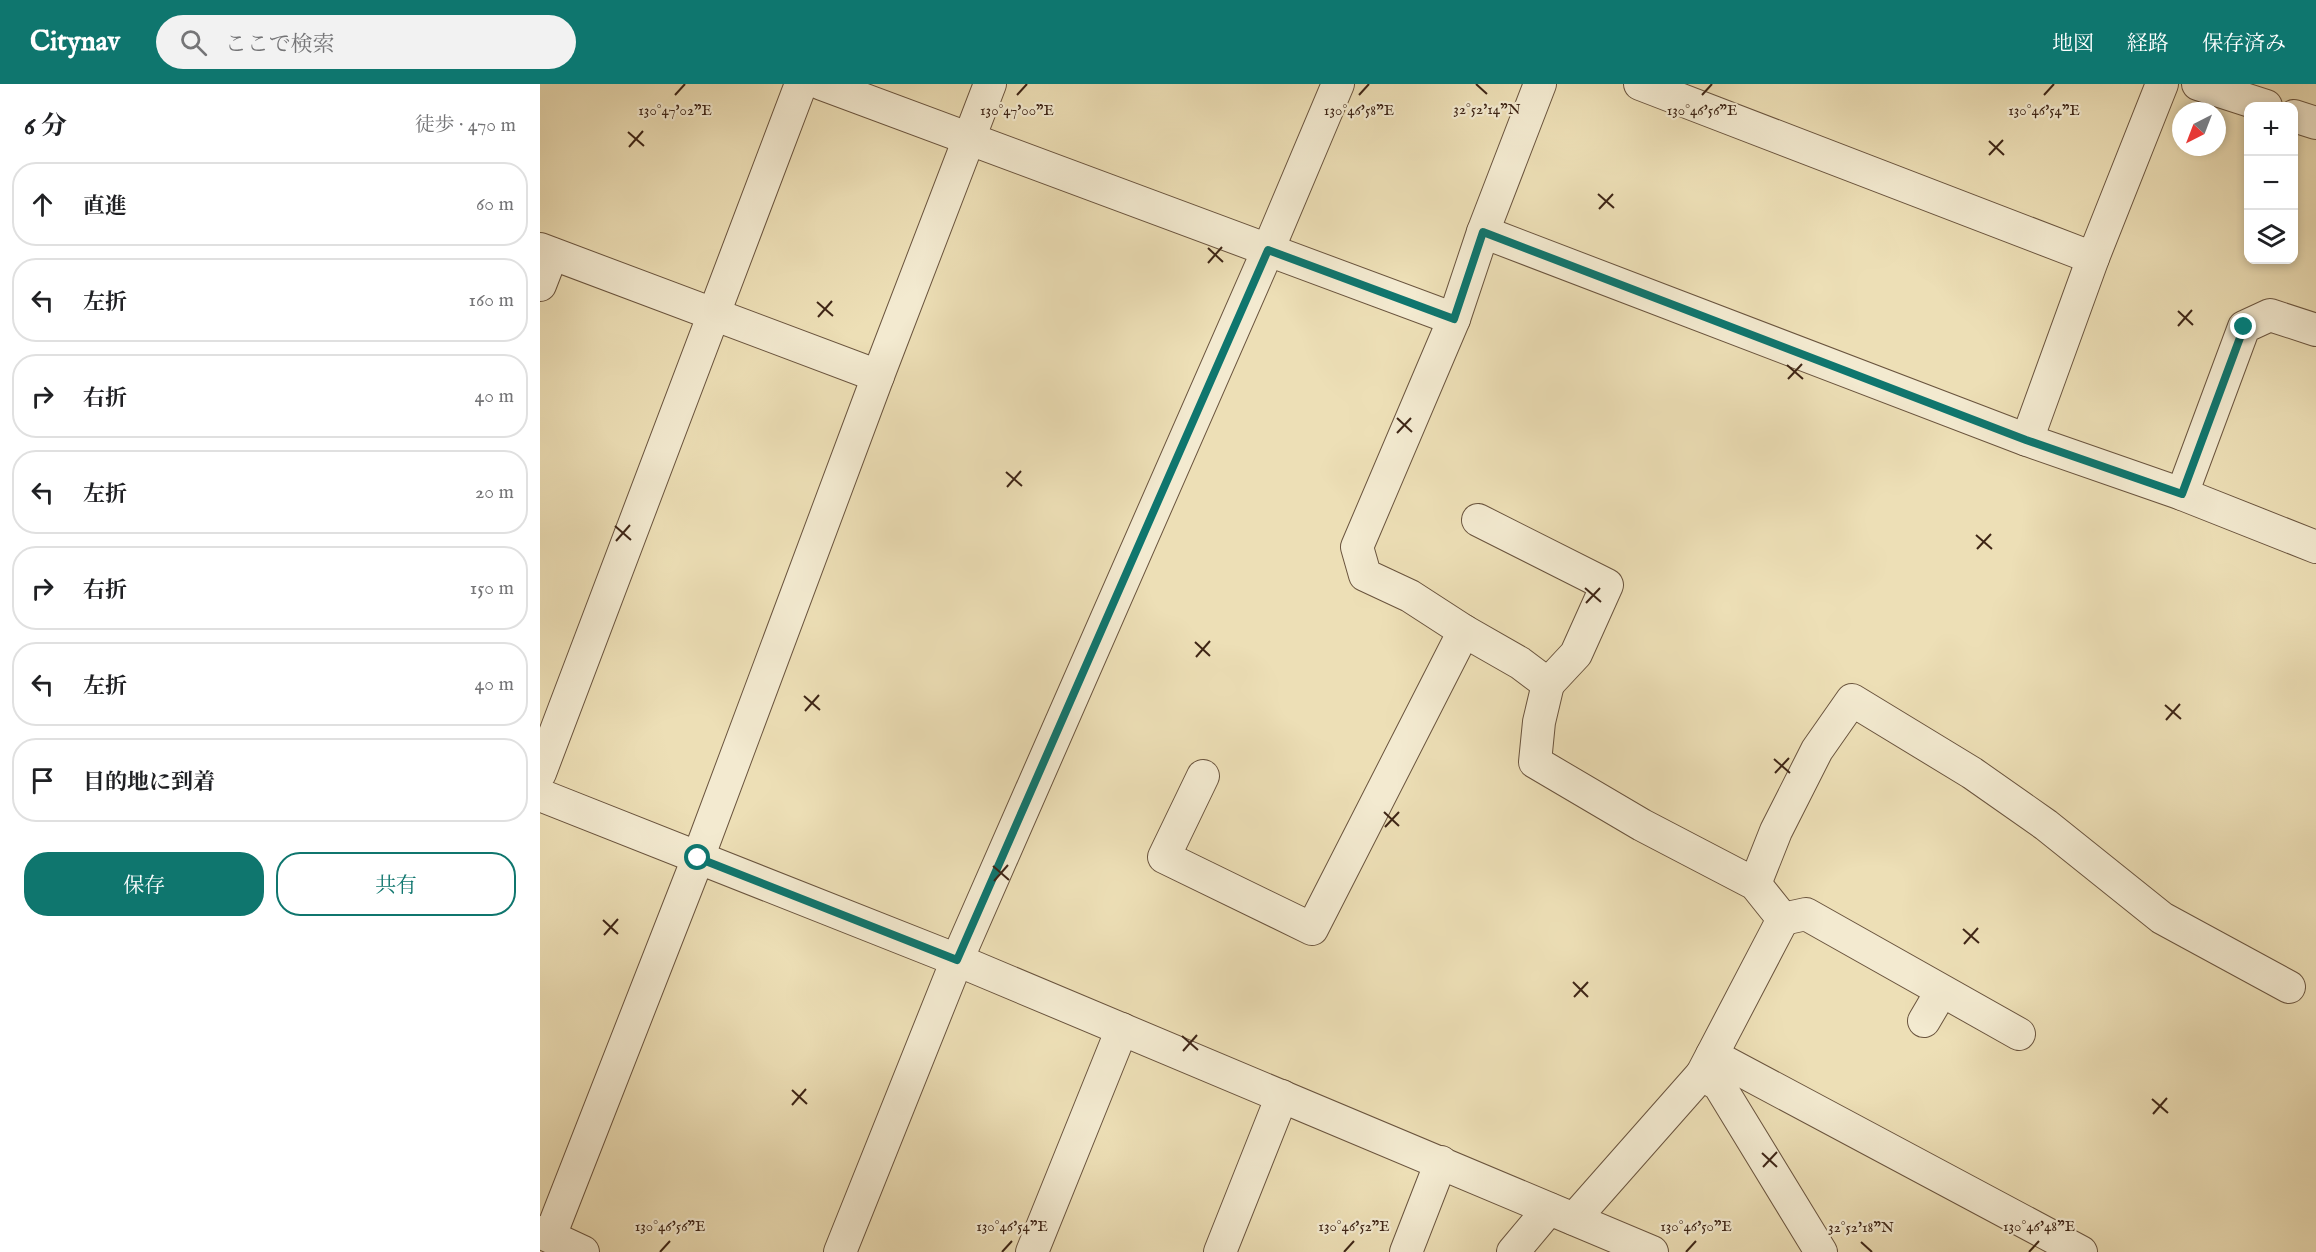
<!DOCTYPE html>
<html lang="ja">
<meta charset="utf-8">
<style>
:root{--surface:#fff;--page:#f2f2f2;--text:#202124;--muted:#757577;--line:#e0e0e0;--accent:#0f766e}
body{margin:0;font-family:"IM FELL English","Noto Serif JP",serif;background:var(--page);color:var(--text)}
.controls{position:absolute;right:18px;top:18px;display:grid;overflow:hidden;border-radius:12px;box-shadow:0 3px 9px #0003}
.controls button{width:54px;height:54px;display:grid;place-items:center;padding:0;border:0;border-bottom:2px solid var(--line);background:var(--surface);color:var(--text);font:30px sans-serif}
.compass{position:absolute;left:1632px;top:18px;width:54px;height:54px;border-radius:50%;background:var(--surface);box-shadow:0 3px 9px #0003;rotate:222deg}
.stop{position:absolute;width:18px;height:18px;margin:-14px;border:4px solid #0f766e;border-radius:50%;background:#fff}
.stop.end{background:#0f766e;border-color:#fff;box-shadow:0 2px 6px #0008}
.list{margin:0;padding:0;list-style:none}
h2{display:flex;justify-content:space-between;align-items:center;height:78px;margin:0;padding:0 24px;font-size:26px}
h2 small{font-size:20px;font-weight:400;color:var(--muted)}
.list li{display:grid;grid-template-columns:39px 1fr auto;gap:18px;align-items:center;box-sizing:border-box;height:84px;margin:0 12px 12px;padding:0 12px;border:2px solid var(--line);border-radius:24px}
.list b{display:block;font-size:22px;white-space:nowrap}
.list em{font-size:20px;font-style:normal;color:var(--muted)}
.actions{display:flex;gap:12px;padding:18px 24px}
.actions a{flex:1;padding:14px 0;border:2px solid var(--accent);border-radius:24px;text-align:center;font-size:21px;color:var(--accent)}
.actions .main{background:var(--accent);color:#fff}
.icon{flex:none;width:33px;height:33px;fill:none;stroke:currentColor;stroke-width:2;stroke-linecap:round;stroke-linejoin:round}
.map{position:relative;flex:none;width:1776px;height:1168px;overflow:hidden}
header{display:flex;align-items:center;gap:36px;box-sizing:border-box;height:84px;padding:0 30px;background:var(--accent);color:#fff}
header strong{font-size:28px}
nav{display:flex;gap:33px;margin-inline-start:auto;font-size:21px}
.search{width:420px;height:54px;background:var(--page);display:flex;align-items:center;gap:15px;box-sizing:border-box;padding:0 21px;border-radius:33px;color:var(--muted);font-size:22px}
main{display:flex}
aside{flex:1;background:var(--surface)}
.map>svg:first-child{display:block}
.lines{fill:none;stroke-linecap:round;stroke-linejoin:round}
.minor-casing{stroke:#6a543e;stroke-width:34}
.minor{stroke:#f3ead0;stroke-width:32}
.route{stroke:#0f766e;stroke-width:8}
.ticks{fill:none;stroke:#3e2516;stroke-width:2}
.ticks-label{font-size:15px;text-anchor:middle;fill:#3e2516;stroke:#f3ead0;stroke-width:4.5;stroke-linejoin:round;paint-order:stroke}
</style>
<header>
<strong>Citynav</strong>
<div class="search"><svg class="icon" aria-label="search" viewBox="0 0 24 24"><circle cx="10" cy="10" r="6"/><path d="M15 15l6 6"/></svg>ここで検索</div>
<nav><a>地図</a><a>経路</a><a>保存済み</a></nav>
</header>
<main>
<aside>
<h2>6 分<small>徒歩 · 470 m</small></h2>
<ul class="list">
<li><svg class="icon" aria-label="ahead" viewBox="0 0 24 24"><path d="M12 20V5M6 11l6-6 6 6"/></svg><div><b>直進</b></div><em>60 m</em></li>
<li><svg class="icon" aria-label="left" viewBox="0 0 24 24"><path d="M17 20v-9H6M10 6l-5 5 5 5"/></svg><div><b>左折</b></div><em>160 m</em></li>
<li><svg class="icon" aria-label="right" viewBox="0 0 24 24"><path d="M7 20v-9h11M14 6l5 5-5 5"/></svg><div><b>右折</b></div><em>40 m</em></li>
<li><svg class="icon" aria-label="left" viewBox="0 0 24 24"><path d="M17 20v-9H6M10 6l-5 5 5 5"/></svg><div><b>左折</b></div><em>20 m</em></li>
<li><svg class="icon" aria-label="right" viewBox="0 0 24 24"><path d="M7 20v-9h11M14 6l5 5-5 5"/></svg><div><b>右折</b></div><em>150 m</em></li>
<li><svg class="icon" aria-label="left" viewBox="0 0 24 24"><path d="M17 20v-9H6M10 6l-5 5 5 5"/></svg><div><b>左折</b></div><em>40 m</em></li>
<li><svg class="icon" aria-label="arrive" viewBox="0 0 24 24"><path d="M6 21V4h12l-3 4 3 4H6"/></svg><div><b>目的地に到着</b></div></li>
</ul>
<div class="actions"><a class="main">保存</a><a>共有</a></div>
</aside>
<div class="map">
<svg width="1776" height="1168" viewBox="0 0 1776 1168">
<rect width="100%" height="100%" fill="#eddfb6"/>
<filter id="stains"><feTurbulence type="fractalNoise" baseFrequency=".00333" numOctaves="4"/><feColorMatrix values="0 0 0 0 .2 0 0 0 0 .09 0 0 0 0 .02 0 0 0 .5 -.17"/></filter>
<radialGradient id="worn" r=".72"><stop offset=".6" stop-color="#630" stop-opacity="0"/><stop offset="1" stop-color="#630" stop-opacity=".3"/></radialGradient>
<g class="lines">
<defs>
<g id="minor">
<path d="M282,0L914,235"/>
<path d="M1000,0L943,148L914,235L817,463L825,491L870,512L924,547L980,579L1008,600L999,638L995,678L1102,741L1215,800L1243,835L1162,990L1179,1001L1281,1168"/>
<path d="M1100,0L1553,174"/>
<path d="M1658,0L1726,22"/>
<path d="M1754,32L1776,39"/>
<path d="M943,148L1487,356L1642,410L1776,463"/>
<path d="M0,165L338,292"/>
<path d="M0,201L12,170"/>
<path d="M1487,356L1553,174L1622,0"/>
<path d="M1642,410L1704,243L1730,231L1776,246"/>
<path d="M938,436L1067,501L1036,570L1008,600"/>
<path d="M0,689L261,0"/>
<path d="M663,692L624,773L772,845L924,547"/>
<path d="M0,711L417,876L1112,1168"/>
<path d="M1215,800L1236,747L1277,666L1312,616L1432,689L1506,741L1622,834L1749,903"/>
<path d="M1243,835L1266,830L1479,950"/>
<path d="M1384,937L1401,908"/>
<path d="M1172,971L1541,1168"/>
<path d="M1034,1135L1162,990"/>
<path d="M0,1148L43,1168"/>
<path d="M10,1152L158,774L338,292L450,0"/>
<path d="M300,1168L417,876L728,166L798,0"/>
<path d="M492,1168L582,945"/>
<path d="M680,1168L742,1012"/>
<path d="M866,1168L901,1078"/>
<path d="M973,1168L1009,1125"/>
</g>
</defs>
<use href="#minor" class="minor-casing"/>
<use href="#minor" class="minor"/>
</g>
<g class="lines">
<path class="route" d="M158,774L417,876L728,166L914,235L943,148L1486,356L1642,410L1704,243"/>
</g>
<path class="ticks" d="M936,0L947,10M135,11L145,0M477,11L487,0M819,11L829,0M1162,11L1172,0M1504,11L1514,0M88,48L104,62M1449,57L1464,71M89,63L103,47M1449,71L1463,56M1058,110L1074,124M1059,125L1073,110M668,164L683,178M668,179L682,163M277,218L293,232M1638,227L1653,241M278,233L292,217M1638,242L1652,226M1247,281L1263,295M1248,295L1262,280M857,334L872,348M857,349L871,334M466,388L482,402M467,403L481,387M75,442L91,456M1436,451L1452,465M76,457L90,441M1437,465L1451,450M1045,504L1061,518M1046,519L1060,504M655,558L670,572M656,573L670,557M264,612L280,626M1625,621L1641,635M265,627L279,611M1626,636L1640,620M1234,675L1250,689M1235,689L1249,674M844,728L859,742M845,743L859,728M453,782L469,796M454,797L468,781M63,836L78,850M1423,845L1439,859M64,851L78,835M1424,860L1438,844M1033,898L1048,913M1034,913L1048,898M642,952L658,966M643,967L657,951M252,1006L267,1020M1612,1015L1628,1029M252,1021L266,1005M1613,1030L1627,1014M1222,1069L1237,1083M1223,1083L1237,1068M1321,1158L1332,1168M120,1168L130,1157M462,1168L472,1157M804,1168L814,1157M1146,1168L1156,1157M1489,1168L1499,1157"/>
<g class="ticks-label">
<text x="947" y="30">32°52'14"N</text>
<text x="135" y="31">130°47'02"E</text>
<text x="477" y="31">130°47'00"E</text>
<text x="819" y="31">130°46'58"E</text>
<text x="1162" y="31">130°46'56"E</text>
<text x="1504" y="31">130°46'54"E</text>
<text x="130" y="1147">130°46'56"E</text>
<text x="472" y="1147">130°46'54"E</text>
<text x="814" y="1147">130°46'52"E</text>
<text x="1156" y="1147">130°46'50"E</text>
<text x="1499" y="1147">130°46'48"E</text>
<text x="1321" y="1148">32°52'18"N</text>
</g>
<rect width="100%" height="100%" filter="url(#stains)"/>
<rect width="100%" height="100%" fill="url(#worn)"/>
</svg>
<div class="controls">
<button>+</button>
<button>−</button>
<button><svg class="icon" aria-label="layers" viewBox="0 0 24 24"><path d="M12 4l9 5-9 5-9-5zM3 14l9 5 9-5"/></svg></button>
</div>
<svg class="compass" viewBox="-18 -18 36 36"><path d="M0-13l5 13h-10z" fill="#e53935"/><path d="M0 13l5-13h-10z" fill="#757577"/></svg>
<div class="stop" style="left:158px;top:774px"></div>
<div class="stop end" style="left:1704px;top:243px"></div>
</div>
</main>
